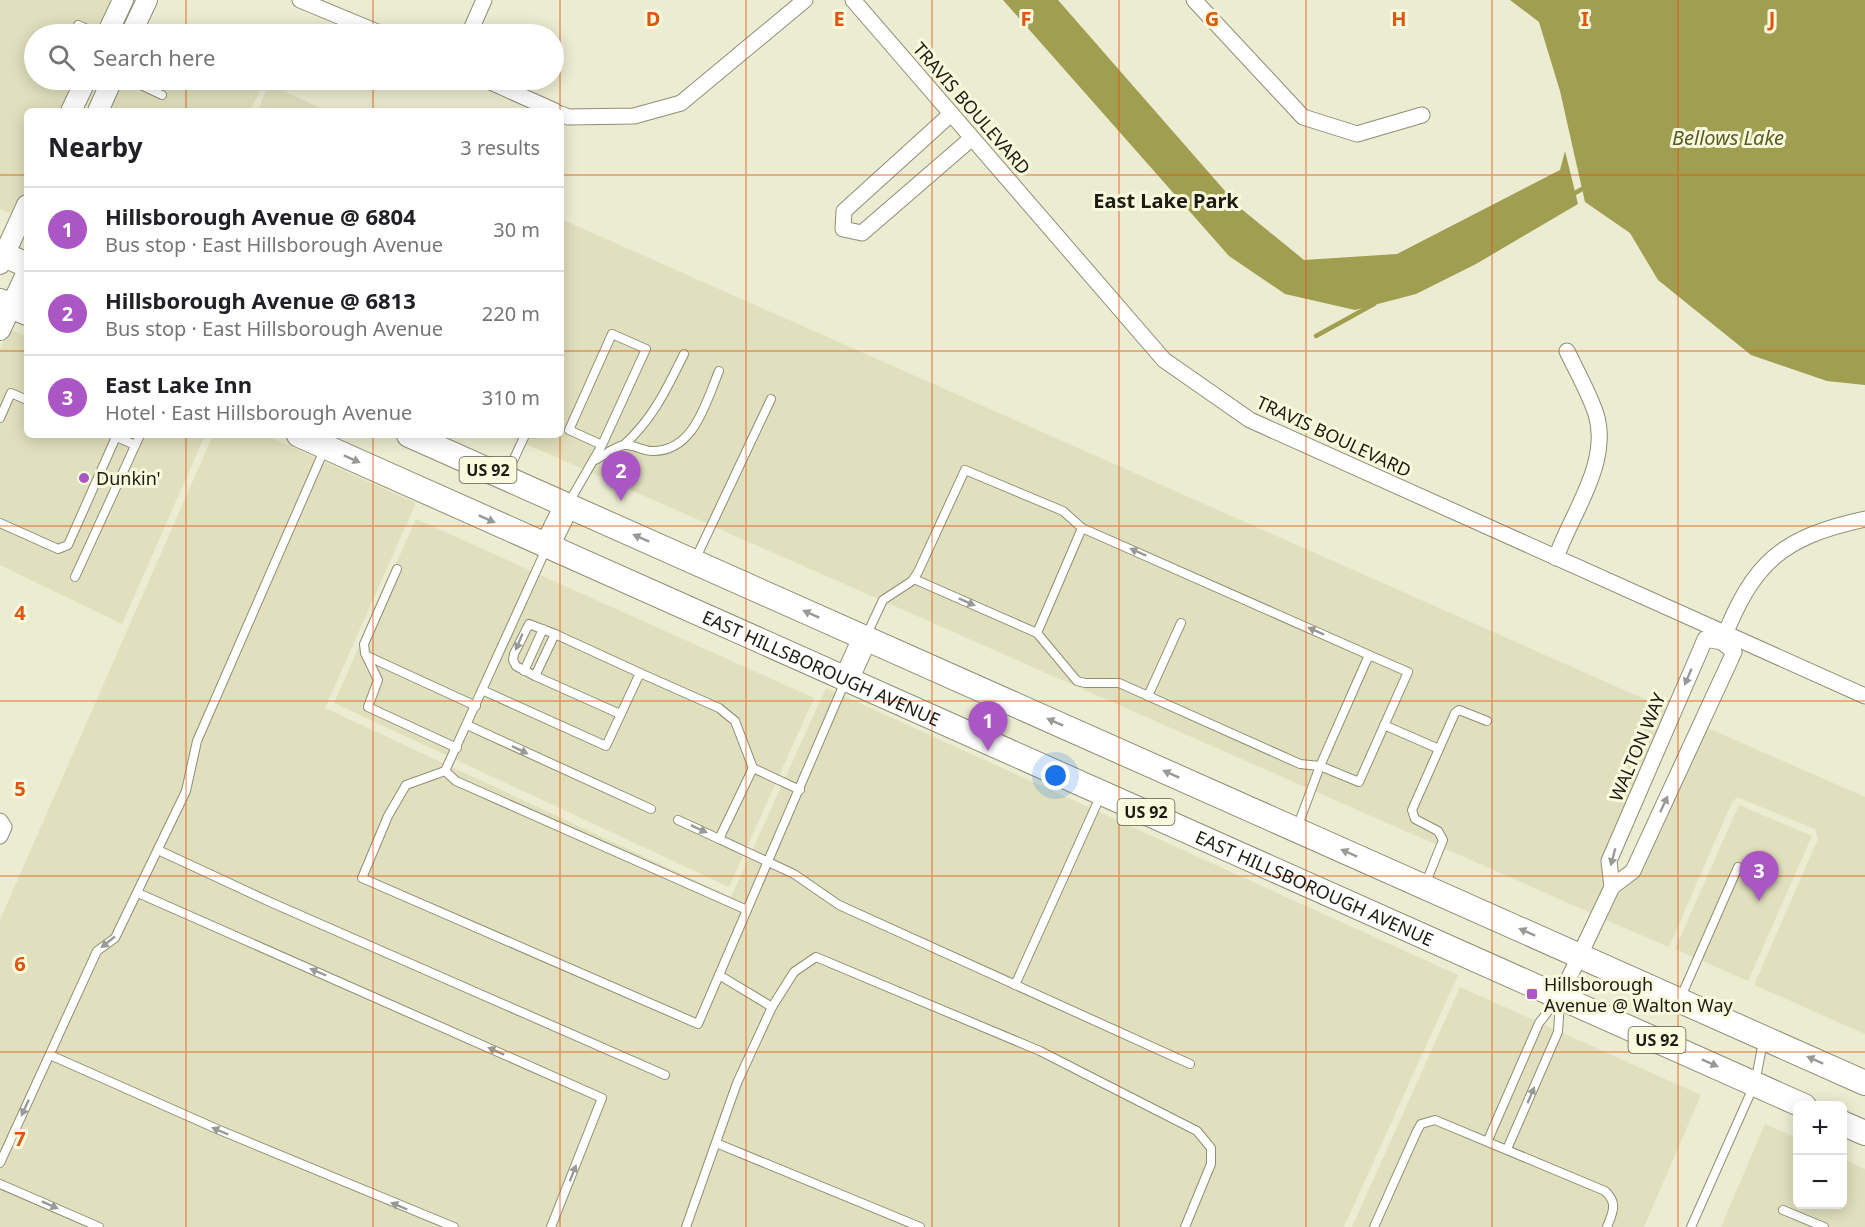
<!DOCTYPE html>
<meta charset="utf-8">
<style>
:root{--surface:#fff;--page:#f6f6f6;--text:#202124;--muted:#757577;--line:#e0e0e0;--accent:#aa56c5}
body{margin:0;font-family:"Noto Sans",sans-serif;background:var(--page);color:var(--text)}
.controls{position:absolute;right:18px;bottom:18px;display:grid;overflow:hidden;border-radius:9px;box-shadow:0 3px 15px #0003}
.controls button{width:54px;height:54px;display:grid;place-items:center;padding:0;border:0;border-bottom:2px solid var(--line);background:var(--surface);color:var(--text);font:30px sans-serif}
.you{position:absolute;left:1056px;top:776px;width:21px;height:21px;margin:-15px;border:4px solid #fff;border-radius:50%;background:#1a73e8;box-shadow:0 0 0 9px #1a73e833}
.badge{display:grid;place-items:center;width:39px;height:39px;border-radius:50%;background:var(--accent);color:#fff;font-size:20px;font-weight:700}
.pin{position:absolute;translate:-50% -50px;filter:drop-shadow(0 2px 3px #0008)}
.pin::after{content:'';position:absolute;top:32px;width:21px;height:18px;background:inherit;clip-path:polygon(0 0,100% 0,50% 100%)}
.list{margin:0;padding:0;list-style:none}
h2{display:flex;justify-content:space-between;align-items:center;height:78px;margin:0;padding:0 24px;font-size:26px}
h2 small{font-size:20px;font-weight:400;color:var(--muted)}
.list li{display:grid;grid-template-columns:39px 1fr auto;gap:18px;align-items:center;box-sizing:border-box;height:84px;padding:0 24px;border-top:2px solid var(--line)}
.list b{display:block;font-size:22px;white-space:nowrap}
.list p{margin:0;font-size:20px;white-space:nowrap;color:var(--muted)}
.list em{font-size:20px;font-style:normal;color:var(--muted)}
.icon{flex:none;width:33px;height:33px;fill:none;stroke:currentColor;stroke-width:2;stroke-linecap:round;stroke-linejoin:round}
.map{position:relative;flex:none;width:1865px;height:1227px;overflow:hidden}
.search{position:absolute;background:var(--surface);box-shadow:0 3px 15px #0003;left:24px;top:24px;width:540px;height:66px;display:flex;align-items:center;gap:15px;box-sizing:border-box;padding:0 21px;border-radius:33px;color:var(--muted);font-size:22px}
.panel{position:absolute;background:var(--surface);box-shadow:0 3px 15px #0003;left:24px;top:108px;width:540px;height:330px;border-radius:9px}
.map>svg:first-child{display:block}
.built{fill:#e0e0be}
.water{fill:#a09e50}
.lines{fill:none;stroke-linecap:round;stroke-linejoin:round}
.stream{stroke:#a09e50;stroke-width:4.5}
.service-casing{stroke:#8e8e76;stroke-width:10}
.minor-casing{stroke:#8e8e76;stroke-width:17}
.tertiary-casing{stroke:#8e8e76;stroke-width:22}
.primary-casing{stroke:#8e8e76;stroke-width:26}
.service{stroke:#fff;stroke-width:8}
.minor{stroke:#fff;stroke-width:15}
.tertiary{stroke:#fff;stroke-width:20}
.primary{stroke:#fff;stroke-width:24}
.oneway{fill:#999995}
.grid{fill:none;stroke:#de560c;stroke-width:1.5;stroke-opacity:0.55}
.poi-dot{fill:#aa56c5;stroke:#f9f9de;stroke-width:2}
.labels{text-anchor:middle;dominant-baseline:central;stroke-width:6;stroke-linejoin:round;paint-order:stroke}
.shield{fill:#f9f9de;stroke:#5e5e50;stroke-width:1.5}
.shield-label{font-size:16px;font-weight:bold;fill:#1c1c13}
.street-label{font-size:18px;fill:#1c1c13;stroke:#f9f9de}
.poi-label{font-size:18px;fill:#1c1c13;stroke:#f9f9de;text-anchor:start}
.water-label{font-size:20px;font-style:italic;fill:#5c5a21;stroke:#f9f9de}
.neighbourhood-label{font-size:20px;font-weight:bold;fill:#1c1c13;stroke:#f9f9de}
.grid-label{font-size:20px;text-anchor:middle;font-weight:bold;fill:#de560c;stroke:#f9f9de;stroke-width:6;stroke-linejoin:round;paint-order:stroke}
</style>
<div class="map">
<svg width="1865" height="1227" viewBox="0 0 1865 1227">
<rect width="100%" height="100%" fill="#ebecd1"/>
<g class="built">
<path d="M0,0H115L98,34H34V80H77L63,111H27V187L14,215L0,209Z"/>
<path d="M119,80H247L262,86L250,111H105Z"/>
<path d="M268,84L327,111H258Z"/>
<path d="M561,219L1667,709L1602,857L1603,888L1591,913L506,435H561Z"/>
<path d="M10,329L27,337V435H205L122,624L0,565V349Z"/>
<path d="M213,435H265L416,503L325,708L731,897L826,688L1458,975L1344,1227H0V920Z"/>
<path d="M416,519L814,698L729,887L334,703Z"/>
<path d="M1708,728L1865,797V1034L1754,985L1818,839L1815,829L1737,797L1732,802L1669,947L1606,920L1618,895L1640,874Z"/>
<path d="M1739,805L1812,836L1748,981L1675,949Z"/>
<path d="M1460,987L1701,1095L1644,1227H1352Z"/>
<path d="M1765,1124L1797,1138L1798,1204H1842L1843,1159L1865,1169V1227H1721Z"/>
</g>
<g class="water">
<path d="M1003,0H1058L1239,207L1304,260L1397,254L1560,170L1565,151L1578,204L1476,264L1416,294L1355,310L1285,294L1229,256Z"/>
<path d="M1510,0H1865V385L1827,381L1751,355L1658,280L1630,233L1585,202L1560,91L1539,22Z"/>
</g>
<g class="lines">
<g class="stream">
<path d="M1570,196L1582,189"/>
<path d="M1316,336L1374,304"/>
</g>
<defs>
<g id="service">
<path d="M78,25L99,34"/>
<path d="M130,80L162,95"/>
<path d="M0,418L11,393L27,400"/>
<path d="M114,436L135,445"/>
<path d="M624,445C654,417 666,390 684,354"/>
<path d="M595,460C603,456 616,446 624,445C633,444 643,451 652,451C694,452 706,402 719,371"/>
<path d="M506,476L525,435"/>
<path d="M568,504L602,445L569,430L612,334L646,349L602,445"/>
<path d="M0,523L58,549L68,545L116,437"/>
<path d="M1082,528L1369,655"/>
<path d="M547,547L482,690L606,746L640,673L719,708L735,721L753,768L800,790"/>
<path d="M695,560L771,399"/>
<path d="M397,569L364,644L365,653L378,680L368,707L457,748"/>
<path d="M75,577L140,435"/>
<path d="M914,579L1037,633L1077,681L1085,683H1119L1300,764L1320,766L1359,782L1408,672L1369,655L1320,766L1297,828"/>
<path d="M555,634L529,624L514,654L513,660L516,666L535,676L555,634L640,673"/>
<path d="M867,634L883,600L912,581L918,572L965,470L1063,511L1082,528L1037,633"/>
<path d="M367,656L476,706"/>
<path d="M524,671L543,629"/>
<path d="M535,676L620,714"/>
<path d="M482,690L445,771L406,785L388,816L362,878L698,1024L844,684"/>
<path d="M1148,696L1181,623"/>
<path d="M467,725L651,809"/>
<path d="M1384,725L1439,749"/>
<path d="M753,768L719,839L794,874L839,905L1190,1064"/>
<path d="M445,771L456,781L747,910"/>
<path d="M678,820L719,839"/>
<path d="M158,850L270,902L665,1075"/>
<path d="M1425,885L1443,840L1438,831L1415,819L1412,810L1455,713L1459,710L1487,721"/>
<path d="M138,893L602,1098L551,1227"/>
<path d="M719,975L772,1007"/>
<path d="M1015,985L1100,797"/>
<path d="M1680,999L1738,867"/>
<path d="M50,1055L217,1129L454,1227"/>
<path d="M1488,1140L1539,1023L1557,1000"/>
<path d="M716,1143L920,1227"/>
<path d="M1507,1149L1558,1032L1560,1002"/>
<path d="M0,1163L97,951L115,938L186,791L197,741L325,448"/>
<path d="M0,1184L99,1227"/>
<path d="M1783,1210L1824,1227"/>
<path d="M686,1227L737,1083L772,1007L794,972L816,957L1040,1051L1197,1131L1211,1148V1164L1185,1227"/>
<path d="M1374,1227L1417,1131L1421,1124L1435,1120L1605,1191C1618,1203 1613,1212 1607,1227"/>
<path d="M1691,1227L1755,1083L1763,1042"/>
</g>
<g id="minor">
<path d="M300,0L382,34"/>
<path d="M853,0L1164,360L1250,420L1865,696"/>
<path d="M1194,0L1303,117L1357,134L1422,115"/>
<path d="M469,34L484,0"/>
<path d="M486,80L555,111"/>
<path d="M561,114L568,117L634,116L681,103L805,0"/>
<path d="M951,114L844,211L843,229L862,233L972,138"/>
<path d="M1556,558C1571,514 1611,463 1596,414C1589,393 1577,372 1567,351"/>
<path d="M1722,642C1753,562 1782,537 1865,519"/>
<path d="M0,821L4,827L0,836"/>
<path d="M1560,997L1612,887L1633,871L1729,663L1734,652L1722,642L1705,639L1700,651L1609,861L1612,887"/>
</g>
<g id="tertiary">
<path d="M107,34L123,0"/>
<path d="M131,34L147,0"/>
<path d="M71,111L86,80"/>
<path d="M98,111L112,80"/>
<path d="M0,264L27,205"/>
<path d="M0,330L27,272"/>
</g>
<g id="primary">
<path d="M0,253L27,265"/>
<path d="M0,301L27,313"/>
<path id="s1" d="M299,435L1804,1106"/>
<path d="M409,435L1865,1083"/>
<path d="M547,546L567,505"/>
<path d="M846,680L865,638"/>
<path d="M1842,1123L1865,1133"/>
</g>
</defs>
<use href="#service" class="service-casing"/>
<use href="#minor" class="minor-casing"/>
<use href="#tertiary" class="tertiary-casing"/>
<use href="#primary" class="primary-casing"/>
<use href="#service" class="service"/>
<use href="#minor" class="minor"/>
<use href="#tertiary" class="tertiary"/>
<use href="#primary" class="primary"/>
</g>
<defs><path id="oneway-solid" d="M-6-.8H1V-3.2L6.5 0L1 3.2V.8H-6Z" transform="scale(1.5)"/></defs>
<g class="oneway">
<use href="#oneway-solid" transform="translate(352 459) rotate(24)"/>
<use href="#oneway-solid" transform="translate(487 519) rotate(24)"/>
<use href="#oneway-solid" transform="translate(641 538) rotate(-156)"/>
<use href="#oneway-solid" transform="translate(1138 552) rotate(-156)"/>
<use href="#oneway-solid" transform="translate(967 602) rotate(24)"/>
<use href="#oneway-solid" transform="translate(811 614) rotate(-156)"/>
<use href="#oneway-solid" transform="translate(1316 631) rotate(-156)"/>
<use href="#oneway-solid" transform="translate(519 642) rotate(113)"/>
<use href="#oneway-solid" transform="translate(1688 677) rotate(113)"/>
<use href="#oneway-solid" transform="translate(1055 722) rotate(-156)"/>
<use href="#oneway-solid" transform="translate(520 750) rotate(26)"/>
<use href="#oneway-solid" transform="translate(1171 774) rotate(-156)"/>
<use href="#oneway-solid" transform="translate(1664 804) rotate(-65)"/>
<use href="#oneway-solid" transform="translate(699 829) rotate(25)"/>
<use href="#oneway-solid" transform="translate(1349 853) rotate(-156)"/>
<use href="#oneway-solid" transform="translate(1613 857) rotate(105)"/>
<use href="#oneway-solid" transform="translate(1527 932) rotate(-156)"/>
<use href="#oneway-solid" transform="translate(108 942) rotate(141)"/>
<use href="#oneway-solid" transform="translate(318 972) rotate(-157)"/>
<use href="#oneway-solid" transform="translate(496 1051) rotate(-156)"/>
<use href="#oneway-solid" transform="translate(1815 1060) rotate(-156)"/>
<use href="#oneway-solid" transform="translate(1710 1063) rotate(24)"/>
<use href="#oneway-solid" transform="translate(1531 1095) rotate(-67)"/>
<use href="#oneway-solid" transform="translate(25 1108) rotate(115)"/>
<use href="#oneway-solid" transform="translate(220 1131) rotate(-157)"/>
<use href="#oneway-solid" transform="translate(573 1173) rotate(-69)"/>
<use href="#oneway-solid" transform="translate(50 1205) rotate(24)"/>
<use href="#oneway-solid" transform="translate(399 1206) rotate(-157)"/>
</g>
<path class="grid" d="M186,0V34M373,0V34M560,0V111M746,0V1227M932,0V1227M1119,0V1227M1306,0V1227M1492,0V1227M1678,0V1227M186,80V111M373,80V111M0,175H27M561,175H1865M0,351H27M561,351H1865M186,435V1227M373,435V1227M560,435V1227M0,526H1865M0,701H1865M0,876H1865M0,1052H1865"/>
<g class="poi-dot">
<circle cx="84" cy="478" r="6"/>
<rect x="1526" y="988" width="12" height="12" rx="3"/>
</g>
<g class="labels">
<g class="shield">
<rect x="459.5" y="457" width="57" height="26" rx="4.5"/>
<rect x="1117.5" y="799" width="57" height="26" rx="4.5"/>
<rect x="1628.5" y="1027" width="57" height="26" rx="4.5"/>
</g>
<g class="shield-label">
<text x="488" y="470">US 92</text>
<text x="1146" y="812">US 92</text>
<text x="1657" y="1040">US 92</text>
</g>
<g class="street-label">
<text transform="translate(972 108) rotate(49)">TRAVIS BOULEVARD</text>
<text transform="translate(1334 436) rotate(25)">TRAVIS BOULEVARD</text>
<text stroke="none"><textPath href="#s1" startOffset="572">EAST HILLSBOROUGH AVENUE</textPath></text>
<text transform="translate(1637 747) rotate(-67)">WALTON WAY</text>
<text stroke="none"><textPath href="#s1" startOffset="1112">EAST HILLSBOROUGH AVENUE</textPath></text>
</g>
<g class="poi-label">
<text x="96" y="478">Dunkin'</text>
<text x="1544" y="984">Hillsborough<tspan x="1544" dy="21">Avenue @ Walton Way</tspan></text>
</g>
<g class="water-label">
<text x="1728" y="137">Bellows Lake</text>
</g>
<g class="neighbourhood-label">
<text x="1166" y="200">East Lake Park</text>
</g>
</g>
<g class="grid-label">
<text x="653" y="26">D</text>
<text x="839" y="26">E</text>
<text x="1026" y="26">F</text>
<text x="1212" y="26">G</text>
<text x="1399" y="26">H</text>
<text x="1585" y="26">I</text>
<text x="1772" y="26">J</text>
<text x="20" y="620">4</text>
<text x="20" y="796">5</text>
<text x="20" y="971">6</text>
<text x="20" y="1146">7</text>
</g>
</svg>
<div class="controls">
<button>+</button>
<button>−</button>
</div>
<div class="you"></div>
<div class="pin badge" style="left:988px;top:751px">1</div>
<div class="pin badge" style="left:621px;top:501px">2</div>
<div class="pin badge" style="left:1759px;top:901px">3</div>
<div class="search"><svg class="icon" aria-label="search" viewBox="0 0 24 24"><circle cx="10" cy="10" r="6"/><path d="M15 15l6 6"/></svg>Search here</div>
<section class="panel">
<h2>Nearby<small>3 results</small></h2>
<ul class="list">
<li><span class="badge">1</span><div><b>Hillsborough Avenue @ 6804</b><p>Bus stop · East Hillsborough Avenue</p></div><em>30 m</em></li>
<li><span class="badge">2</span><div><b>Hillsborough Avenue @ 6813</b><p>Bus stop · East Hillsborough Avenue</p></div><em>220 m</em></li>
<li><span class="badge">3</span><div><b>East Lake Inn</b><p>Hotel · East Hillsborough Avenue</p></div><em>310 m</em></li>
</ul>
</section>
</div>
